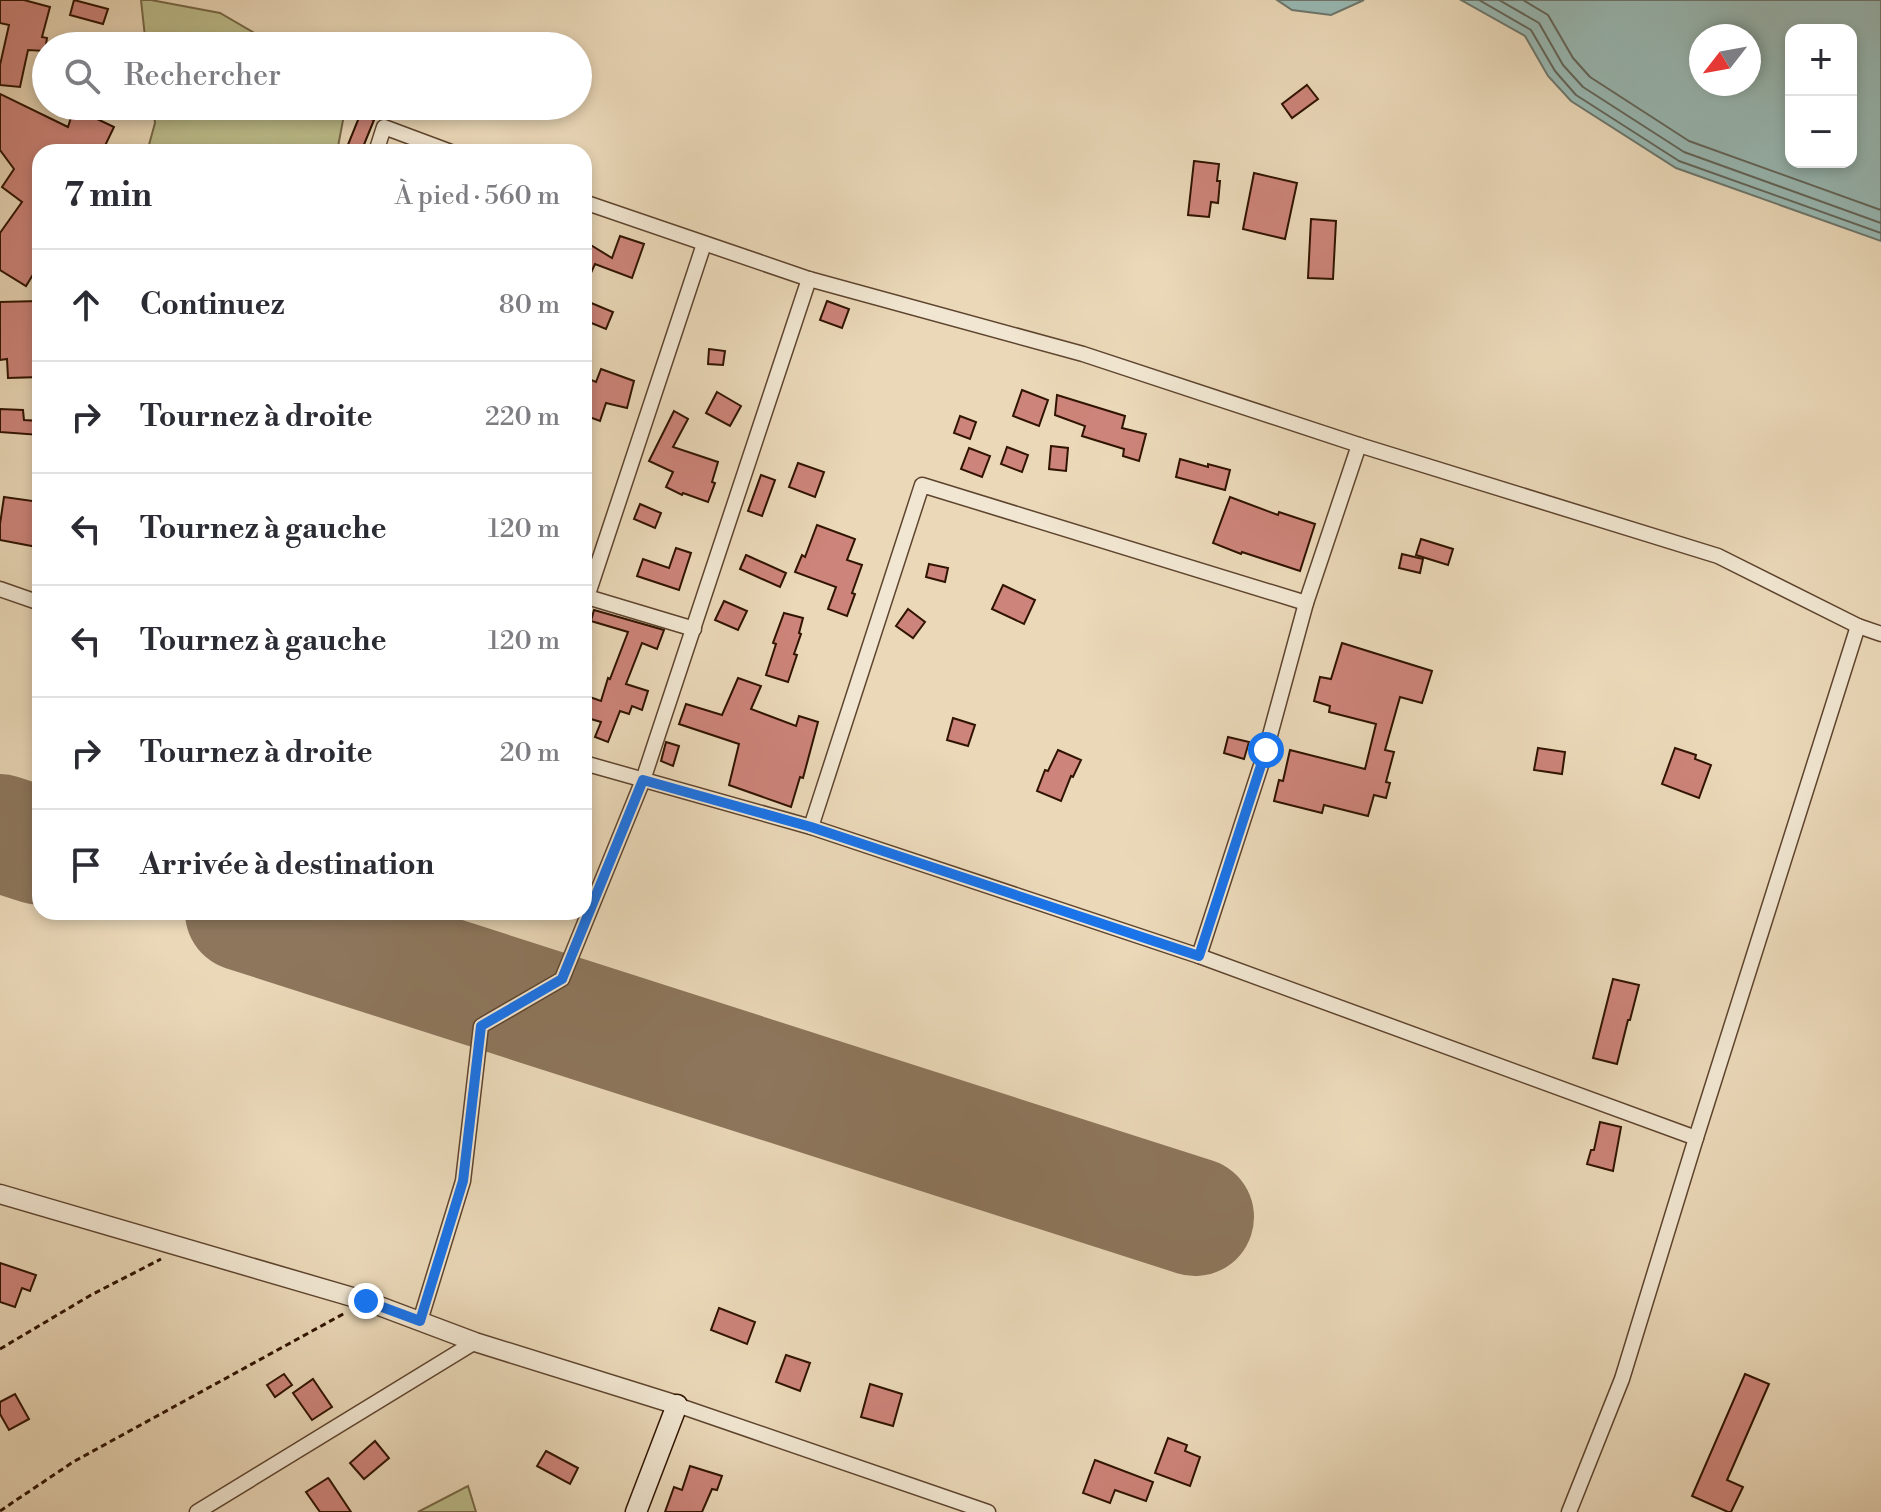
<!DOCTYPE html>
<html lang="fr">
<meta charset="utf-8">
<style>
:root{--surface:#fff;--page:#f7f7f7;--text:#2b2b33;--muted:#7c7c81;--line:#e1e1e2}
body{margin:0;font-family:"Libre Bodoni",serif;background:var(--page);color:var(--text)}
.controls{position:absolute;right:24px;top:24px;display:grid;overflow:hidden;border-radius:16px;box-shadow:0 4px 12px #0003}
.controls button{width:72px;height:72px;display:grid;place-items:center;padding:0;border:0;border-bottom:2px solid var(--line);background:var(--surface);color:var(--text);font:40px sans-serif}
.compass{position:absolute;left:1689px;top:24px;width:72px;height:72px;border-radius:50%;background:var(--surface);box-shadow:0 4px 12px #0003;rotate:239deg}
.stop{position:absolute;width:24px;height:24px;margin:-18px;border:6px solid #1a73e8;border-radius:50%;background:#fff}
.stop.end{background:#1a73e8;border-color:#fff;box-shadow:0 2px 8px #0008}
.list{margin:0;padding:0;list-style:none}
h2{display:flex;justify-content:space-between;align-items:center;height:104px;margin:0;padding:0 32px;font-size:34px}
h2 small{font-size:26px;font-weight:400;color:var(--muted)}
.list li{display:grid;grid-template-columns:52px 1fr auto;gap:24px;align-items:center;box-sizing:border-box;height:112px;padding:0 32px;border-top:2px solid var(--line)}
.list b{display:block;font-size:30px;white-space:nowrap}
.list em{font-size:26px;font-style:normal;color:var(--muted)}
.icon{flex:none;width:44px;height:44px;fill:none;stroke:currentColor;stroke-width:2;stroke-linecap:round;stroke-linejoin:round}
.map{position:relative;flex:none;width:1881px;height:1512px;overflow:hidden}
.search{position:absolute;background:var(--surface);box-shadow:0 4px 12px #0003;left:32px;top:32px;width:560px;height:88px;display:flex;align-items:center;gap:20px;box-sizing:border-box;padding:0 28px;border-radius:44px;color:var(--muted);font-size:30px}
.panel{position:absolute;background:var(--surface);box-shadow:0 4px 12px #0003;left:32px;top:144px;width:560px;height:776px;border-radius:24px}
.map>svg:first-child{display:block}
.green{fill:#bcbd8b;stroke:#766846;stroke-width:2}
.water{fill:#98b9b4;stroke:#6e776c;stroke-width:2;fill-rule:evenodd}
.lines{fill:none;stroke-linecap:round;stroke-linejoin:round}
.shore{stroke:#64665a;stroke-width:2}
.runway{stroke:#8d765c;stroke-width:118}
.building{fill:#cd847a;stroke:#301300;stroke-width:2}
.minor-casing{stroke:#5e442e;stroke-width:17}
.tertiary-casing{stroke:#5e442e;stroke-width:21}
.secondary-casing{stroke:#301300;stroke-width:23}
.path{stroke:#301300;stroke-width:3;stroke-dasharray:6 4;stroke-linecap:butt}
.minor{stroke:#f1e6d1;stroke-width:14}
.tertiary{stroke:#f1e6d1;stroke-width:18}
.secondary{stroke:#f1e6d1;stroke-width:20}
.route{stroke:#1a73e8;stroke-width:10}
</style>
<div class="map">
<svg width="1881" height="1512" viewBox="0 0 1881 1512">
<rect width="100%" height="100%" fill="#ead8b8"/>
<filter id="stains"><feTurbulence type="fractalNoise" baseFrequency=".0025" numOctaves="4"/><feColorMatrix values="0 0 0 0 .2 0 0 0 0 .09 0 0 0 0 .02 0 0 0 .5 -.17"/></filter>
<radialGradient id="worn" r=".72"><stop offset=".6" stop-color="#630" stop-opacity="0"/><stop offset="1" stop-color="#630" stop-opacity=".3"/></radialGradient>
<g class="green">
<path d="M141,0H151L220,13L277,46H146Z"/>
<path d="M153,106H339L344,115L337,152H147L155,123Z"/>
<path d="M468,1486L476,1512H418Z"/>
</g>
<g class="water">
<path d="M1277,0H1364L1331,15L1292,10Z"/>
<path d="M1461,0H1881V241L1676,168L1571,101L1548,76L1525,36ZM1791,30H1851V162H1791ZM1701,36H1749V84H1701Z"/>
</g>
<g class="lines">
<g class="shore">
<path d="M1479,0L1531,30L1555,71L1576,95L1679,161L1881,233"/>
<path d="M1499,0L1539,23L1563,65L1583,87L1684,152L1881,223"/>
<path d="M1523,0L1548,15L1573,58L1590,77L1689,141L1881,210"/>
</g>
<g class="runway">
<path d="M0,833L40,846"/>
<path d="M244,912L1195,1217"/>
</g>
</g>
<g class="building">
<path d="M0,0H24L50,7L42,37L47,38L45,51L28,50L20,87L0,85V65L9,25L0,23Z"/>
<path d="M74,0L108,9L103,24L70,15Z"/>
<path d="M1307,85L1318,99L1292,118L1282,104Z"/>
<path d="M0,94L68,127L73,111L93,117L114,127L102,152H40V263L26,286L0,270V233L22,202L2,187L14,169L0,150Z"/>
<path d="M360,115L374,120L361,152H345Z"/>
<path d="M1194,161L1219,164L1217,181H1220L1218,203L1211,202L1209,217L1188,215Z"/>
<path d="M1254,173L1297,183L1285,239L1243,229Z"/>
<path d="M1311,219L1336,221L1333,279L1308,278Z"/>
<path d="M620,236L644,244L632,278L595,264L584,288V241L612,258Z"/>
<path d="M584,300L613,312L606,329L584,320Z"/>
<path d="M39,301L40,377L8,378L7,359L0,360V302Z"/>
<path d="M827,301L849,309L842,328L820,320Z"/>
<path d="M709,349L725,351L723,365L708,364Z"/>
<path d="M601,369L634,381L627,408L606,403L600,421L584,415V377L596,382Z"/>
<path d="M1022,390L1048,400L1039,426L1013,416Z"/>
<path d="M717,392L741,406L730,426L706,413Z"/>
<path d="M1057,395L1125,416L1122,428L1146,434L1139,461L1123,456L1124,449L1082,436L1085,426L1055,415Z"/>
<path d="M0,409L23,410L24,420L40,421V435L0,432Z"/>
<path d="M674,411L688,419L673,447L718,462L712,482L715,483L708,502L683,493L682,495L666,487L673,472L649,461Z"/>
<path d="M960,416L976,422L970,439L954,433Z"/>
<path d="M1051,446L1068,448L1066,471L1049,469Z"/>
<path d="M1007,447L1028,455L1022,472L1001,464Z"/>
<path d="M969,448L990,456L982,477L961,469Z"/>
<path d="M1180,459L1208,467V464L1230,470L1225,490L1176,477Z"/>
<path d="M798,463L824,472L815,497L789,487Z"/>
<path d="M761,475L775,480L762,516L748,511Z"/>
<path d="M4,497L40,502V531L37,547L0,540V524Z"/>
<path d="M1230,497L1278,515L1279,512L1315,524L1300,571L1242,552L1241,554L1213,543Z"/>
<path d="M640,504L661,513L655,528L634,519Z"/>
<path d="M817,525L855,539L847,560L862,565L852,593L855,594L847,616L828,609L836,587L795,572L802,555L805,557Z"/>
<path d="M1421,539L1453,549L1448,565L1416,555Z"/>
<path d="M676,548L691,553L679,590L637,576L643,559L669,568Z"/>
<path d="M1402,554L1423,559L1420,573L1399,568Z"/>
<path d="M746,555L786,573L780,587L740,569Z"/>
<path d="M929,564L948,568L945,582L926,577Z"/>
<path d="M1003,585L1035,600L1024,624L992,609Z"/>
<path d="M724,601L747,611L738,630L715,620Z"/>
<path d="M908,609L925,622L913,638L896,626Z"/>
<path d="M594,610L664,630L657,649L642,643L626,684L648,691L642,710L632,706L629,714L620,711L608,742L595,737L601,722L584,717V695L601,701L608,678L610,679L628,632L591,621Z"/>
<path d="M784,613L803,618L799,633L801,634L794,654L797,655L788,682L766,675L776,644L773,643Z"/>
<path d="M1342,643L1432,671L1422,703L1400,697L1385,750L1394,752L1386,782L1390,783L1386,798L1374,795L1368,816L1324,805L1322,813L1274,801L1279,780L1283,781L1290,750L1365,769L1376,724L1329,712L1330,706L1314,701L1320,677L1331,679Z"/>
<path d="M738,678L761,686L751,709L796,726L799,716L818,722L803,778L800,777L791,807L729,785L739,744L679,724L686,704L722,715Z"/>
<path d="M953,718L975,725L968,746L947,740Z"/>
<path d="M1228,737L1249,742L1244,759L1224,753Z"/>
<path d="M666,742L679,746L673,766L661,761Z"/>
<path d="M1538,748L1565,752L1562,774L1534,770Z"/>
<path d="M1675,748L1696,755L1695,759L1711,765L1699,798L1662,784Z"/>
<path d="M1058,750L1081,760L1073,777L1071,776L1061,801L1037,791L1045,770L1048,771Z"/>
<path d="M1613,979L1639,985L1630,1020H1628L1617,1064L1593,1058Z"/>
<path d="M1600,1122L1621,1127L1613,1171L1587,1164L1591,1150H1594Z"/>
<path d="M0,1263L36,1275L30,1291L22,1288L15,1307L0,1302Z"/>
<path d="M719,1308L755,1322L747,1344L711,1330Z"/>
<path d="M786,1355L810,1363L800,1391L776,1382Z"/>
<path d="M284,1374L292,1385L275,1397L267,1385Z"/>
<path d="M1745,1374L1769,1384L1727,1480L1743,1487L1731,1512H1728L1692,1496Z"/>
<path d="M313,1379L332,1407L312,1420L293,1393Z"/>
<path d="M870,1384L902,1394L893,1426L861,1417Z"/>
<path d="M15,1394L29,1419L9,1430L0,1414V1402Z"/>
<path d="M1168,1438L1187,1445L1185,1451L1200,1457L1190,1486L1155,1473Z"/>
<path d="M375,1441L389,1458L364,1479L350,1463Z"/>
<path d="M546,1451L578,1468L570,1484L537,1466Z"/>
<path d="M1095,1460L1153,1482L1146,1501L1115,1490L1110,1503L1083,1493Z"/>
<path d="M690,1466L722,1476L717,1490L712,1489L702,1512H665L674,1487L682,1490Z"/>
<path d="M328,1478L329,1479L351,1512H320L306,1492Z"/>
</g>
<g class="lines">
<defs>
<g id="minor">
<path d="M376,152L384,127L451,152"/>
<path d="M584,202L809,279L1083,354L1359,445L1718,556L1858,626L1881,634"/>
<path d="M0,589L40,603"/>
<path d="M584,596L694,629"/>
<path d="M587,597L704,244"/>
<path d="M584,763L811,827L1199,956L1266,750L1306,603L1359,445"/>
<path d="M811,827L922,485L1306,603"/>
<path d="M1199,956L1696,1138"/>
<path d="M420,1321L463,1181L481,1026L562,979L643,780L809,279"/>
<path d="M677,1405L988,1512"/>
<path d="M197,1512L475,1342"/>
<path d="M1569,1512L1622,1379L1696,1138L1858,626"/>
</g>
<path id="tertiary" d="M0,1194L366,1301L475,1342L677,1405"/>
<path id="secondary" d="M636,1512L677,1405"/>
</defs>
<use href="#minor" class="minor-casing"/>
<use href="#tertiary" class="tertiary-casing"/>
<use href="#secondary" class="secondary-casing"/>
<g class="path">
<path d="M0,1349L91,1295L161,1259"/>
<path d="M0,1511L73,1462L345,1313"/>
</g>
<use href="#minor" class="minor"/>
<use href="#tertiary" class="tertiary"/>
<use href="#secondary" class="secondary"/>
</g>
<g class="lines">
<path class="route" d="M366,1301L420,1321L463,1181L481,1026L562,979L643,780L811,827L1199,956L1266,750"/>
</g>
<rect width="100%" height="100%" filter="url(#stains)"/>
<rect width="100%" height="100%" fill="url(#worn)"/>
</svg>
<div class="controls">
<button>+</button>
<button>−</button>
</div>
<svg class="compass" viewBox="-18 -18 36 36"><path d="M0-13l5 13h-10z" fill="#e53935"/><path d="M0 13l5-13h-10z" fill="#7c7c81"/></svg>
<div class="stop" style="left:1266px;top:750px"></div>
<div class="stop end" style="left:366px;top:1301px"></div>
<div class="search"><svg class="icon" aria-label="search" viewBox="0 0 24 24"><circle cx="10" cy="10" r="6"/><path d="M15 15l6 6"/></svg>Rechercher</div>
<section class="panel">
<h2>7 min<small>À pied · 560 m</small></h2>
<ul class="list">
<li><svg class="icon" aria-label="ahead" viewBox="0 0 24 24"><path d="M12 20V5M6 11l6-6 6 6"/></svg><div><b>Continuez</b></div><em>80 m</em></li>
<li><svg class="icon" aria-label="right" viewBox="0 0 24 24"><path d="M7 20v-9h11M14 6l5 5-5 5"/></svg><div><b>Tournez à droite</b></div><em>220 m</em></li>
<li><svg class="icon" aria-label="left" viewBox="0 0 24 24"><path d="M17 20v-9H6M10 6l-5 5 5 5"/></svg><div><b>Tournez à gauche</b></div><em>120 m</em></li>
<li><svg class="icon" aria-label="left" viewBox="0 0 24 24"><path d="M17 20v-9H6M10 6l-5 5 5 5"/></svg><div><b>Tournez à gauche</b></div><em>120 m</em></li>
<li><svg class="icon" aria-label="right" viewBox="0 0 24 24"><path d="M7 20v-9h11M14 6l5 5-5 5"/></svg><div><b>Tournez à droite</b></div><em>20 m</em></li>
<li><svg class="icon" aria-label="arrive" viewBox="0 0 24 24"><path d="M6 21V4h12l-3 4 3 4H6"/></svg><div><b>Arrivée à destination</b></div></li>
</ul>
</section>
</div>
